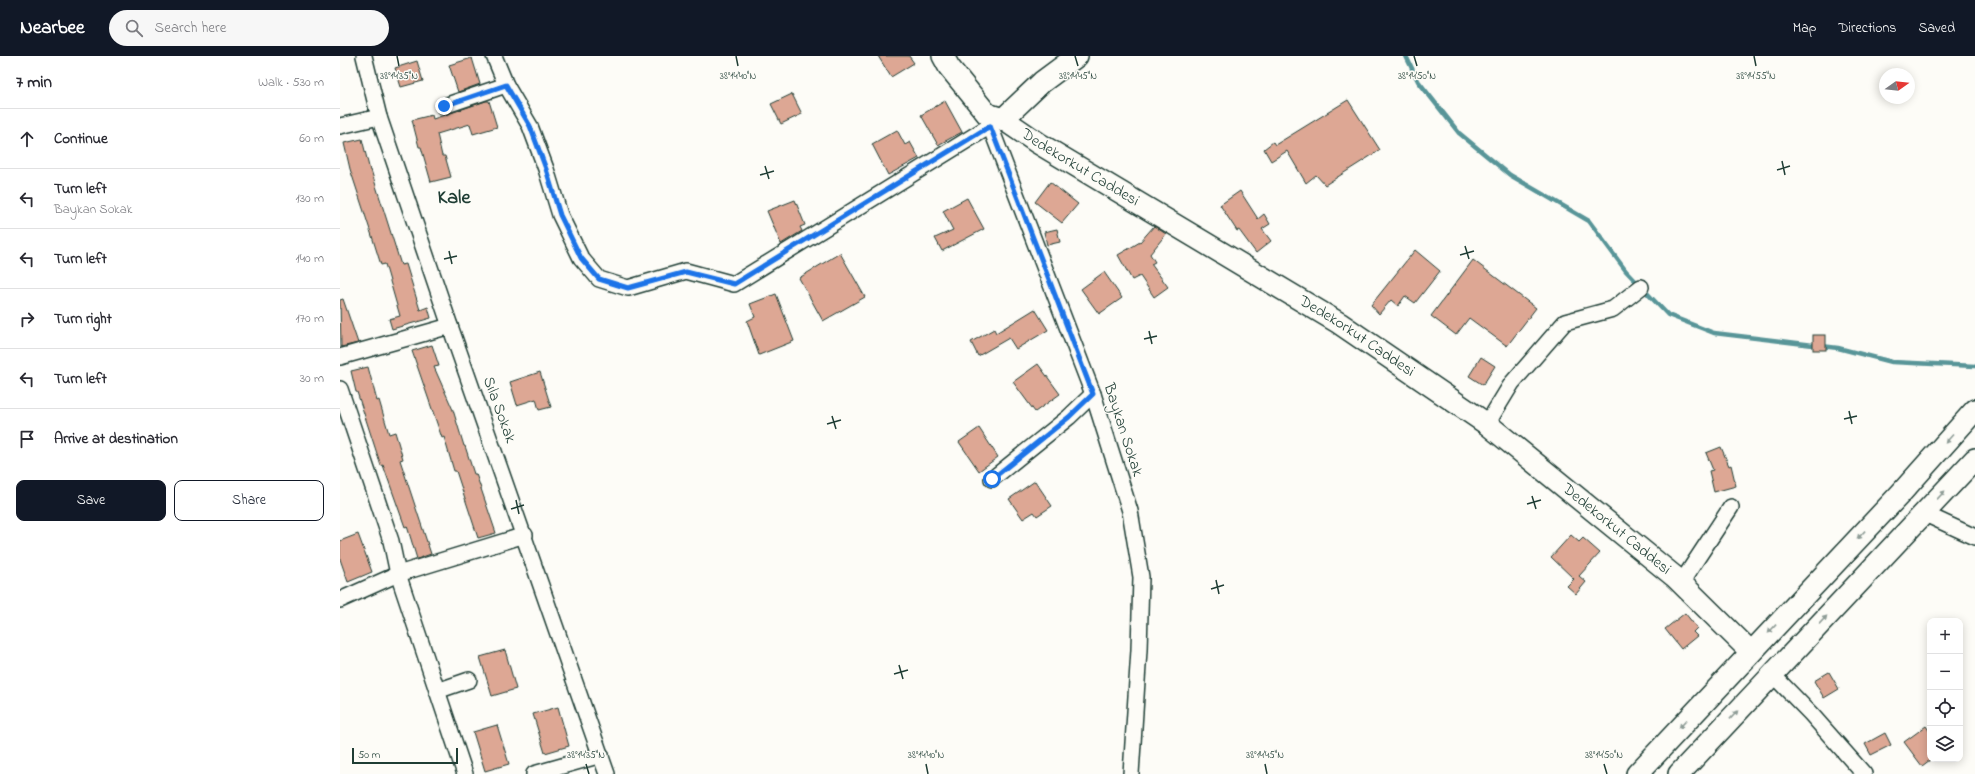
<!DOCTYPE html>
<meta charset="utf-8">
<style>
:root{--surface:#fff;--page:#f7f7f7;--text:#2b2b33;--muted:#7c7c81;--line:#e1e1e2;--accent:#111827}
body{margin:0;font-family:"Indie Flower",sans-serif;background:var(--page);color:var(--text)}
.controls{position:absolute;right:12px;bottom:12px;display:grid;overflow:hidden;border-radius:8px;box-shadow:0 2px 10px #0003}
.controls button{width:36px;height:36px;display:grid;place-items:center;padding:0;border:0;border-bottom:1px solid var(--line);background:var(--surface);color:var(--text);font:20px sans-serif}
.compass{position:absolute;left:1539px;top:12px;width:36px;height:36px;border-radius:50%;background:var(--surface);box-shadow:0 2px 10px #0003;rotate:75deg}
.scale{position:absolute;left:12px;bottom:10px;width:106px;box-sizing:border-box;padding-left:4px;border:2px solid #1f3d34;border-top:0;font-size:11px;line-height:14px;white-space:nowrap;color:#1f3d34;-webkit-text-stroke:3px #fdfcf7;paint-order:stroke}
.stop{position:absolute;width:12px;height:12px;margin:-9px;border:3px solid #1a73e8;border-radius:50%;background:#fff}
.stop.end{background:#1a73e8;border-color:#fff;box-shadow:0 1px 4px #0008}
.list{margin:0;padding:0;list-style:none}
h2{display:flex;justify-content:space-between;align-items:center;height:52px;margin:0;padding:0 16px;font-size:17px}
h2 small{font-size:13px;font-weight:400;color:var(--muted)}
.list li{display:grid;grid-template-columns:26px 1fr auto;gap:12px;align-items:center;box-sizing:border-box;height:60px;padding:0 16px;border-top:1px solid var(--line)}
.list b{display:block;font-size:15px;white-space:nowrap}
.list p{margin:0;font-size:13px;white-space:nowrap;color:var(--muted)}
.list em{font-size:13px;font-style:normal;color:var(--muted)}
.actions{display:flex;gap:8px;padding:12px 16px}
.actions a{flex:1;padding:9px 0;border:1px solid var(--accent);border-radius:8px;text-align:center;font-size:14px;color:var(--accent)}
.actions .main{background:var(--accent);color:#fff}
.icon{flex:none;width:22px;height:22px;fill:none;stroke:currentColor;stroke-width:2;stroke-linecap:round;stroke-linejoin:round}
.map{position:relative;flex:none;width:1635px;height:718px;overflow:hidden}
header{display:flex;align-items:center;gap:24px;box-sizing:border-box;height:56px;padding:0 20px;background:var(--accent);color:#fff}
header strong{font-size:19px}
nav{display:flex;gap:22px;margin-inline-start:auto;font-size:14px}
.search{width:280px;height:36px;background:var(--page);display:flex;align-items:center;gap:10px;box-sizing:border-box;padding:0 14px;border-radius:22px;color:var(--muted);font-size:15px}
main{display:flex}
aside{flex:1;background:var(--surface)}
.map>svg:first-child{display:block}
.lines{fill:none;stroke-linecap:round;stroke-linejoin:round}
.stream{stroke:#599598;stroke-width:4.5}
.building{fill:#dda794;stroke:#1f3d34}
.street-casing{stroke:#1f3d34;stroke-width:18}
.secondary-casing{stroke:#1f3d34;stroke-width:24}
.street{stroke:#fdfcf7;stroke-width:15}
.secondary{stroke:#fdfcf7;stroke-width:21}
.oneway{fill:#8e9c96}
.route{stroke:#1a73e8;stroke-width:5}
.ticks{fill:none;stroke:#1f3d34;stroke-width:1.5}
.labels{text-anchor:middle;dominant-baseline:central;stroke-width:3;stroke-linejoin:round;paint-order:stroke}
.street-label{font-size:16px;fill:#1f3d34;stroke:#fdfcf7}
.district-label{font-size:20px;font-weight:bold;fill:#1f3d34;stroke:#fdfcf7}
.ticks-label{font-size:10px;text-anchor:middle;fill:#1f3d34;stroke:#fdfcf7;stroke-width:3;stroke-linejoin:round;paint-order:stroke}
</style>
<header>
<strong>Nearbee</strong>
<div class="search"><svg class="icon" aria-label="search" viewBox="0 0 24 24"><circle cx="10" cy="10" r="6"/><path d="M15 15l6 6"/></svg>Search here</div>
<nav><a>Map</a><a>Directions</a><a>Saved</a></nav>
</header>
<main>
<aside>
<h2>7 min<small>Walk · 530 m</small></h2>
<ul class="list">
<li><svg class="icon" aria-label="ahead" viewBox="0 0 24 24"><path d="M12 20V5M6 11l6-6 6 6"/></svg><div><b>Continue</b></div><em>60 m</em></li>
<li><svg class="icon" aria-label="left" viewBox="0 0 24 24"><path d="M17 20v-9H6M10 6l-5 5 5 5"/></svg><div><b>Turn left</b><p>Baykan Sokak</p></div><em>130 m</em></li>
<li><svg class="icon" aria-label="left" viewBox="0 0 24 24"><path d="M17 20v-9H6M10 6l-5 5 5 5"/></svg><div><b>Turn left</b></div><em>140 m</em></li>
<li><svg class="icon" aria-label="right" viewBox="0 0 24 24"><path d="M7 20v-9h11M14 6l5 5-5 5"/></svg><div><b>Turn right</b></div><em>170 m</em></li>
<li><svg class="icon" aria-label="left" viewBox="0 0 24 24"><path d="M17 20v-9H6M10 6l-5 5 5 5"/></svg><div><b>Turn left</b></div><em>30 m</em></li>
<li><svg class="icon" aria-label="arrive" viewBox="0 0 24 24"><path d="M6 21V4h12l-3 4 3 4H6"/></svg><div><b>Arrive at destination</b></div></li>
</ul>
<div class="actions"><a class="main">Save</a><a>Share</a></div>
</aside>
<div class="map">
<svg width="1635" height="718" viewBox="0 0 1635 718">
<rect width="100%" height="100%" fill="#fdfcf7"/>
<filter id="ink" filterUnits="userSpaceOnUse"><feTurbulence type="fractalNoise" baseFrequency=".025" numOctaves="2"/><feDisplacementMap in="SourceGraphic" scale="8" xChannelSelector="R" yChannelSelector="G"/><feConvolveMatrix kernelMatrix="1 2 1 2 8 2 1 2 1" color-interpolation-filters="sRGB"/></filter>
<g filter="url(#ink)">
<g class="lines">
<path class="stream" d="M1066,0L1078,25L1119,77L1170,119L1249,165L1286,215L1328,259L1374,277L1498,292L1552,306L1635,310"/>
</g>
<g class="building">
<path d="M538,0H569L574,7L551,21Z"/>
<path d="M132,2L140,28L118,36L109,9Z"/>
<path d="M77,5L83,25L61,31L55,12Z"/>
<path d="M452,38L462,58L441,68L431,48Z"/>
<path d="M1008,44L1040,94L985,129L976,119L966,127L947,95L931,105L924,93L933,86L935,89Z"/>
<path d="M146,45H149L157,71L133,78L130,68L97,78L102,100H105L111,121L91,126L81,91H79L72,64L92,59L93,63Z"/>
<path d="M605,45L622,76L598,89L581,59Z"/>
<path d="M557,74L565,89L570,86L579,102L548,119L532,88Z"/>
<path d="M22,83L30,115L31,114L61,209L66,208L80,254L88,251L91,262L52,273L49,263L60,260L45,208L41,209L31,177L10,113L4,87Z"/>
<path d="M710,126L738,148L722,167L695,146Z"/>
<path d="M900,135L918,163L924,158L930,168L922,173L931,185L916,197L899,174L897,175L880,149Z"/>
<path d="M627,142L644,173L602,195L595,182L613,174L603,155Z"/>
<path d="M455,144L465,169L460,171L462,175L441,188L427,155Z"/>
<path d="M814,170L826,178L810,198L815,206L811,208L828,231L814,241L800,220L792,224L778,199L800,186Z"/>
<path d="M717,173L720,186L707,189L704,176Z"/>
<path d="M1075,194L1100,215L1075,247L1065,240L1058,250L1051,244L1039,258L1031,249Z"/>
<path d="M500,197L525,241L483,265L459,222Z"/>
<path d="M1133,204L1196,252L1167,290L1129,262L1116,279L1091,260Z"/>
<path d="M764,216L782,242L759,258L741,233Z"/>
<path d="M436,238L454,285L419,299L407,265L415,261L410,248Z"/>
<path d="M3,243L18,287L1,291L0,244Z"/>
<path d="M695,253L708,274L676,293L669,282L638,300L631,286L654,273L656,277Z"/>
<rect x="1473" y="279" width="13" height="15"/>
<path d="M92,289L99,310L94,311L113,354L124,390H125L134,418H136L156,477L138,482L116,415H114L104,381L102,382L72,295Z"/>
<path d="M1141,301L1155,310L1143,329L1129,320Z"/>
<path d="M698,308L720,338L695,356L673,326Z"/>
<path d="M28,311L37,345L39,344L49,378L55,376L63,403L60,404L91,498L77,503L67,470L65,471L43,409L41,410L17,336H16L11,315Z"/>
<path d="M200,316L211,351L199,354L196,343L177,349L170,326Z"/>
<path d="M639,372L658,401L639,415L619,386Z"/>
<path d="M1381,391L1389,410L1391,409L1396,430L1374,436L1369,415L1373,414L1366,397Z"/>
<path d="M695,425L712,450L697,460L694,456L683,463L669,443Z"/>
<path d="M18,478L32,516L8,526L0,503V485Z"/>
<path d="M1231,479L1239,486L1243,482L1260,497L1239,520L1246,526L1236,538L1227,530L1234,523L1211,501Z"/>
<path d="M1345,557L1357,572L1353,576L1357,580L1341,593L1325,573Z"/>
<path d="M165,594L176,633L152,640L140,601Z"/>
<path d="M1489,616L1499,633L1484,642L1474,625Z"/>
<path d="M218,651L229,690L205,697L193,658Z"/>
<path d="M157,669L169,708L145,715L133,676Z"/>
<path d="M1586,670L1590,676V704L1582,710L1564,686Z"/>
<path d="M1545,677L1551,689L1531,699L1525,688Z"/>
</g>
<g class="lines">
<defs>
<g id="street">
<path d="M24,0L39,61L110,270L267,718"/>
<path d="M154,0L166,29L190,70L206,113L220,159L241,202L259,223L288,232L346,215L394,228L650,70"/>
<path d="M104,50L166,29"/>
<path d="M648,61L650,70L753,338L790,455L801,521L799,594L791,718"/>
<path d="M0,70L39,61"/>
<path d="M0,301L110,270"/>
<path d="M0,333L51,485L58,518L125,718"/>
<path d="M1147,368L1172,327L1225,266L1273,253L1301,231"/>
<path d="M652,423L729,361L753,338"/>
<path d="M1583,457L1635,481"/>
<path d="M1341,527L1391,451"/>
<path d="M0,544L58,518L185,479"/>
<path d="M1433,619L1471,658L1524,718"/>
<path d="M97,635L129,624"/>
<path d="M194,718L261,699"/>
</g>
<g id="secondary">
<path id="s1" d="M603,0L609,11L647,58L663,63L698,87L999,267L1147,368L1335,521L1411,596"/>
<path d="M663,63L702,26L737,0"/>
<path d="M1297,718L1561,437L1635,354"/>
<path d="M1339,718L1635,403"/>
</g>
</defs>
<use href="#street" class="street-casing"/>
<use href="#secondary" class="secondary-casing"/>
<use href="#street" class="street"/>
<use href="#secondary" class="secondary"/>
</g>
<defs><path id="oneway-solid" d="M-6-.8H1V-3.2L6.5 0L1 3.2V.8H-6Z"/></defs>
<g class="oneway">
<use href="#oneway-solid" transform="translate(1609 383) rotate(132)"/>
<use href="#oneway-solid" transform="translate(1601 439) rotate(-47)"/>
<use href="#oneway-solid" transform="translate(1521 479) rotate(133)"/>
<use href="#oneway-solid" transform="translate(1483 564) rotate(-47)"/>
<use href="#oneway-solid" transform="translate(1432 573) rotate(133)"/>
<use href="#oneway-solid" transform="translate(1394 659) rotate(-47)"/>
<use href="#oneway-solid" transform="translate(1343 668) rotate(133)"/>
</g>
</g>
<g class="lines" filter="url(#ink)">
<path class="route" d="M104,50L166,29L190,70L206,113L220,159L241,202L259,223L288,232L346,216L394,228L650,70L753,338L729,361L652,423"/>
</g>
<path class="ticks" d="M57,0L59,10M396,0L398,10M735,0L738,10M1074,0L1077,10M1414,0L1416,10M1442,105L1445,119M425,110L429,123M1437,114L1450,110M420,119L434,115M1125,190L1129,203M109,195L112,208M1120,199L1134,195M104,203L117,200M809,275L812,288M804,283L817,280M1509,355L1512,368M492,360L496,373M1504,363L1517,360M487,368L501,364M1192,440L1196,453M176,444L179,458M1187,448L1201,444M171,453L184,449M876,524L879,538M871,533L884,529M559,609L563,623M554,618L568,614M246,708L249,718M586,708L588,718M925,708L927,718M1264,708L1267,718"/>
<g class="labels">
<g class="street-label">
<text stroke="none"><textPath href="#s1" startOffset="181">Dedekorkut Caddesi</textPath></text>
<text stroke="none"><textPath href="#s1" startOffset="505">Dedekorkut Caddesi</textPath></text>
<text transform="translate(159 354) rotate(70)">Sıla Sokak</text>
<text transform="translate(783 374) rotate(72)">Baykan Sokak</text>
<text stroke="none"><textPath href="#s1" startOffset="829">Dedekorkut Caddesi</textPath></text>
</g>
<g class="district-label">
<text x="114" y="142">Kale</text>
</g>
</g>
<g class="ticks-label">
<text x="59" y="23">38°14'35"N</text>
<text x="398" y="23">38°14'40"N</text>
<text x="738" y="23">38°14'45"N</text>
<text x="1077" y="23">38°14'50"N</text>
<text x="1416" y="23">38°14'55"N</text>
<text x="246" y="702">38°14'35"N</text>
<text x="586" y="702">38°14'40"N</text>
<text x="925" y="702">38°14'45"N</text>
<text x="1264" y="702">38°14'50"N</text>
</g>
</svg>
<div class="controls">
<button>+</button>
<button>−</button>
<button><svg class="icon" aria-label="locate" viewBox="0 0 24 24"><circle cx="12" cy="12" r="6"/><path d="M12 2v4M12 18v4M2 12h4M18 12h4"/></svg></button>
<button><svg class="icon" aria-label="layers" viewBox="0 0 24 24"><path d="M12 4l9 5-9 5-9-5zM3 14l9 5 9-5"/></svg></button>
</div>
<svg class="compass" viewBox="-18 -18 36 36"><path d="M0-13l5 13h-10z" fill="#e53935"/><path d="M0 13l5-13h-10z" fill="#7c7c81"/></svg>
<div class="scale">50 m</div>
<div class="stop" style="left:652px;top:423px"></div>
<div class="stop end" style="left:104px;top:50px"></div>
</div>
</main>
